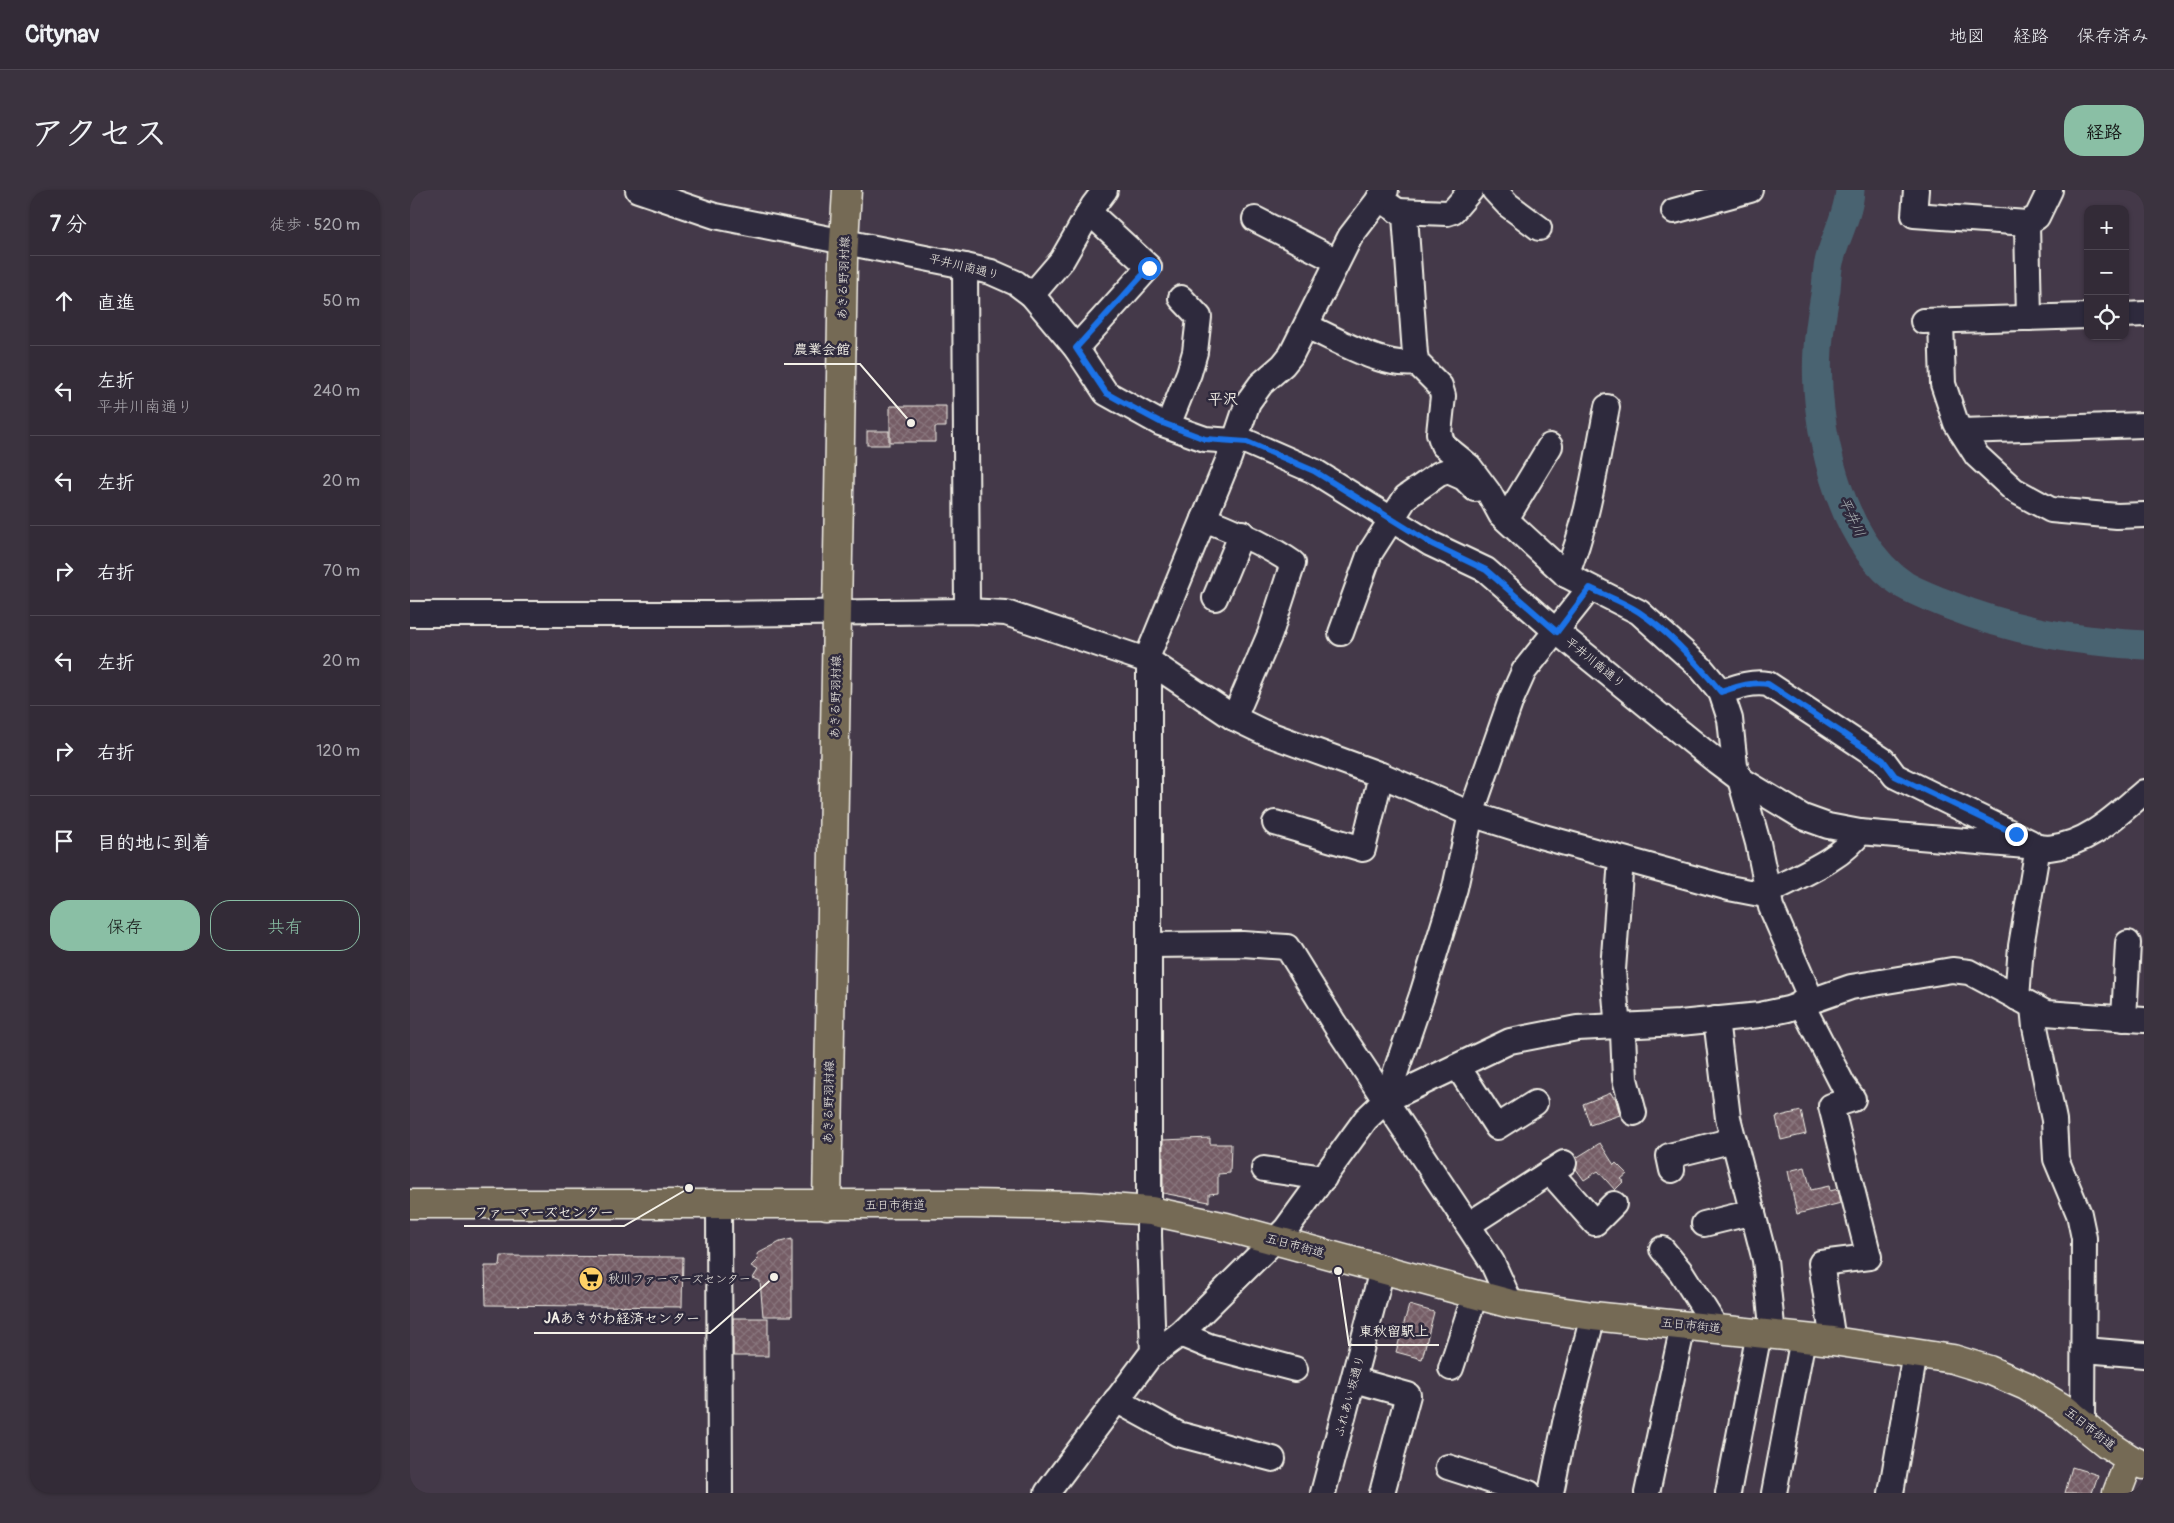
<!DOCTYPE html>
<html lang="ja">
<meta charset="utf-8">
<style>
:root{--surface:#332b37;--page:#3b333f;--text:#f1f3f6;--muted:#a9a7ad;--line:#4e4752;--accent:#8abfa5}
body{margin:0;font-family:Pangolin,"Klee One",sans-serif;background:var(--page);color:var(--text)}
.controls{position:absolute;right:15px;top:15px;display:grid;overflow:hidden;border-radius:10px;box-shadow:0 1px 4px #0004}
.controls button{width:45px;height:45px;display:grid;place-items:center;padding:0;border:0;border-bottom:1px solid var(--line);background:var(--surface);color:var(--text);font:25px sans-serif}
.stop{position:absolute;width:15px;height:15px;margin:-11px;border:4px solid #1a73e8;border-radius:50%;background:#fff}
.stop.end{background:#1a73e8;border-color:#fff;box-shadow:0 1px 5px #0008}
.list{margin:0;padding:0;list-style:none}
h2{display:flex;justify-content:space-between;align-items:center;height:65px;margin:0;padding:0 20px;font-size:21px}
h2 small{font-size:16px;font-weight:400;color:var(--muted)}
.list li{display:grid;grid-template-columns:32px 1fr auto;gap:15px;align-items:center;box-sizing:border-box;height:90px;padding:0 20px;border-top:1px solid var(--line)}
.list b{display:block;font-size:19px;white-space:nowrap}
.list p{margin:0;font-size:16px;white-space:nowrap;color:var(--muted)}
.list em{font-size:16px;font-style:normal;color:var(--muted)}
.actions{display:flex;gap:10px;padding:15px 20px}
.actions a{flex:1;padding:11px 0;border:1px solid var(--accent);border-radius:20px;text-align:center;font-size:18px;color:var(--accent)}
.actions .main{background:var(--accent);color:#111}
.icon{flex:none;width:28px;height:28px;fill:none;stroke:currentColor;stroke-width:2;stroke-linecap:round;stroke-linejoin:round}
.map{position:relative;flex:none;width:1734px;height:1303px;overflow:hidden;border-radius:20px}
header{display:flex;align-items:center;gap:30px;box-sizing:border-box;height:70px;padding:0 25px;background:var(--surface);border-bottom:1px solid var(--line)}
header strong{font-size:24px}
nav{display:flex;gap:28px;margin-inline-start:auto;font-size:18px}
.intro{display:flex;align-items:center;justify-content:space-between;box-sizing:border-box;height:120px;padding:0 30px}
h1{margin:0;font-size:35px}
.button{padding:12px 22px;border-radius:20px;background:var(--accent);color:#111;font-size:18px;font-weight:700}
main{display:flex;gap:30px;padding:0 30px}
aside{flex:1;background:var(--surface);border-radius:20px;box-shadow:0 1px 4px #0004}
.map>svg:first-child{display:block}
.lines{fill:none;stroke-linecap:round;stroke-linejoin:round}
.river{stroke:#496371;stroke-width:29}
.building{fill:url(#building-cross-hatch);stroke:#f4f1e8}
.minor-casing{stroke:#f4f1e8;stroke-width:28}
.major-casing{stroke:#f4f1e8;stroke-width:31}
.minor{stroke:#2f2a3d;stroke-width:24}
.major{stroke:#756a55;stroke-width:28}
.route{stroke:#1a73e8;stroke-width:6}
.labels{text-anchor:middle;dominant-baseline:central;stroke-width:5;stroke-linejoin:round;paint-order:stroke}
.street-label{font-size:12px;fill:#f4f1e8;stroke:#2f2a3d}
.poi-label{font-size:12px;fill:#f4f1e8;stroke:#2f2a3d;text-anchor:start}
.water-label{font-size:14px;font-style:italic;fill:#b0b8b8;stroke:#2f2a3d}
.quarter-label{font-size:15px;font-weight:bold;fill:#f4f1e8;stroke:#2f2a3d}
.leader{fill:none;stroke:#f4f1e8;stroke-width:2}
.callout-dot{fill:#f4f1e8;stroke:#2f2a3d;stroke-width:2}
.callout-label{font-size:14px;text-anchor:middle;font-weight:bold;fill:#f4f1e8;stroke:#2f2a3d;stroke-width:5;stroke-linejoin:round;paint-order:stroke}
</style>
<header>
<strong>Citynav</strong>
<nav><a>地図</a><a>経路</a><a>保存済み</a></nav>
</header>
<div class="intro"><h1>アクセス</h1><a class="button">経路</a></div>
<main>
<aside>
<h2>7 分<small>徒歩 · 520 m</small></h2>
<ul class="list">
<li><svg class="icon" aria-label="ahead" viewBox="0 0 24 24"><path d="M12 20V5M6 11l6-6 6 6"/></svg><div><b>直進</b></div><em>50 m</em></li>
<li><svg class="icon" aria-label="left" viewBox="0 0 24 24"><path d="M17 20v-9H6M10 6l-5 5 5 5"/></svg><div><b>左折</b><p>平井川南通り</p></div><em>240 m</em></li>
<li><svg class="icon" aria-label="left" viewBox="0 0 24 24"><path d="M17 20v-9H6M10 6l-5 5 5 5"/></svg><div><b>左折</b></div><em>20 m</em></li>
<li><svg class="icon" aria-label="right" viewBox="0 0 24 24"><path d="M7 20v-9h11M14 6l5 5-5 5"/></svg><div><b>右折</b></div><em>70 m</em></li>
<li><svg class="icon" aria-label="left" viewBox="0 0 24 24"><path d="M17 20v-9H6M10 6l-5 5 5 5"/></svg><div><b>左折</b></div><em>20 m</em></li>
<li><svg class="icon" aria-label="right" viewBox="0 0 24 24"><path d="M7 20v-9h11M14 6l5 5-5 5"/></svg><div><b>右折</b></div><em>120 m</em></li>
<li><svg class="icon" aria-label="arrive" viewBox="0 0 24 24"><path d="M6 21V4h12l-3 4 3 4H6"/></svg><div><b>目的地に到着</b></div></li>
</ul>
<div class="actions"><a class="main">保存</a><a>共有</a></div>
</aside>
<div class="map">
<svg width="1734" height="1303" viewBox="0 0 1734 1303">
<defs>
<pattern id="building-cross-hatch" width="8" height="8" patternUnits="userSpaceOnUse" patternTransform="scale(1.25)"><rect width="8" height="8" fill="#745c65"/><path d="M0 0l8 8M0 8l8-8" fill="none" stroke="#88747b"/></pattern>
</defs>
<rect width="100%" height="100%" fill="#443949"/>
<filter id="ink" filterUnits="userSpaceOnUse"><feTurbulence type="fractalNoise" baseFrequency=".02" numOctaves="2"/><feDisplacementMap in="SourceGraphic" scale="10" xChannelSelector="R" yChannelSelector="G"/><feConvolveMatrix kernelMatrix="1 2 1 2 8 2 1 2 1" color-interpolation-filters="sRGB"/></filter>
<g filter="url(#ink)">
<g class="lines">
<path class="river" d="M1440,0C1439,22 1427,44 1421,65C1417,76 1417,88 1416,99C1413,118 1409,138 1408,159C1403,232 1428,352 1494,395C1508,403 1524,409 1539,415C1604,441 1664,451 1734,455"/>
</g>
<g class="building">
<path d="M480,216H536V237H525V252H480Z"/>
<rect x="457" y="241" width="22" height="14"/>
<path d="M1201,903L1203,907H1205L1210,925L1180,935L1173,914Z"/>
<path d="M1391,921L1396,944L1371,950L1366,927Z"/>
<path d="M800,948V954H821L820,983L808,984V1003L799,1004V1012L753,1003V950Z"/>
<path d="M1190,953L1204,975L1206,973L1217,984L1211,989L1214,991L1205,1000L1188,981L1174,990L1166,979V968Z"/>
<path d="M1395,977L1401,1000L1419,996L1420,1001L1428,999L1431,1013L1387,1024L1378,981Z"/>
<path d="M382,1049V1126H353L350,1091L343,1088L348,1080L341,1076L348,1069L347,1064L370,1052Z"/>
<path d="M91,1066L273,1067L272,1117L76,1115L75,1076H90Z"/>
<path d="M999,1115L1024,1122L1012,1169L986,1162Z"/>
<rect x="323" y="1128" width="35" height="38"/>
<path d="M1662,1277L1688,1285L1682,1303H1655Z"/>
</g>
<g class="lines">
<defs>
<g id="minor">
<path d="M228,0L305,26L555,76L581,82L606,93L622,105L666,158L696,203L750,233L795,249L837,252L904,281L1021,354L1076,380L1147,442L1306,571L1330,589L1393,627L1418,636L1450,642L1639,658C1678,654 1705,627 1734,602"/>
<path d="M1084,0L1098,15L1129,38"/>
<path d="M1506,0L1504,25L1617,33"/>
<path d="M969,8L995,26L1005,164L1007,173L1030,196L1033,206L1029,243L1033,255L1059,276L1079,303L1091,325L1156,385L1229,422L1291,478L1311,502L1320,529L1325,576L1330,589L1348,653L1361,717L1401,809"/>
<path d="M988,21L1037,23L1043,21L1061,0"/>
<path d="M1264,21L1340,0"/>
<path d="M845,29L927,71"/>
<path d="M555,76L557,421"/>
<path d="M622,105L652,70L683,16L695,0"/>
<path d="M1715,125L1734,124"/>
<path d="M1619,128L1617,33L1627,27L1640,0"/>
<path d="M1513,131L1678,126"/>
<path d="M1531,131L1533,194L1546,233L1567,266L1604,300L1641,320L1707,326L1734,325"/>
<path d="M896,136C929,150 971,178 1007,173"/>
<path d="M666,158L739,77L679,22"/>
<path d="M758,235L779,183L785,162L789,127L771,108"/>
<path d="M1551,241L1734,235"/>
<path d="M794,329C826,341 855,354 883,373L860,444L824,528"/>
<path d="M1096,329L1140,256"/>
<path d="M1156,385C1178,333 1186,273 1197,217"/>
<path d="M805,408L832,343"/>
<path d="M0,424H306L557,421L596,423L739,471L824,528L853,542L971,585L1061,624L1130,646L1319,698L1350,704L1358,702C1386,687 1433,669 1450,642"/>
<path d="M931,443L960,363L996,307L1029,284L1038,281L1054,288L1065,299"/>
<path d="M1311,502C1326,497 1342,491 1358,494L1473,570L1485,586L1620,652"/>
<path d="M865,633L953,659L971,585"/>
<path d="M1211,669L1203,780L1207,828L1213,843L1215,889L1224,923"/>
<path d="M740,755L833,754L877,757L924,833L1058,1035L1082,1072L1101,1114"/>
<path d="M1607,808L1611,756L1628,657"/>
<path d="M1391,813L1433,895L1443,909L1421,916L1459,1067L1411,1073L1423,1151"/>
<path d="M1623,817L1625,837L1644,930L1646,969L1669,1024L1674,1048L1673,1234"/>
<path d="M1306,829L1318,928L1355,1070L1363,1145"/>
<path d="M1714,829L1718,753"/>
<path d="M1048,877L1087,937L1125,913"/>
<path d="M976,910L1012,805L1045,698L1061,624L1101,510L1114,481L1180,398"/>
<path d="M854,979L914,988"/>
<path d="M1262,980L1259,966L1324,950"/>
<path d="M1140,982L1185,1033L1204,1014"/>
<path d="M309,1014L310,1303"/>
<path d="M1294,1034L1343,1022"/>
<path d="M1058,1035L1154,973"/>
<path d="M1252,1059L1271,1082L1307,1139"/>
<path d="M770,1144L799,1156L885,1179"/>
<path d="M1675,1160L1734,1165"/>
<path d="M743,1163L739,1046V463L819,268L838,212L851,194L873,175L881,165L940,47L976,0"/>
<path d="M1041,1178L1065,1105"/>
<path d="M944,1190L998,1205L972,1303"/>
<path d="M706,1210L768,1244L863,1269"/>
<path d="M1038,1277L1119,1303"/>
<path d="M637,1303L739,1167L770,1144L876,1039L956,929L976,910L1100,851L1167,838L1270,833L1350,825L1378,819L1441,797L1542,780L1559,782L1636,823L1734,830"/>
<path d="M913,1303L972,1080"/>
<path d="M1141,1303L1155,1233L1183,1126"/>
<path d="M1237,1303L1273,1136"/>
<path d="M1318,1303L1349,1143"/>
<path d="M1364,1303L1393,1148"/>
<path d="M1481,1303L1505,1163"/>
</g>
<g id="major">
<path d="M0,1014H561L672,1016L741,1021L816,1037L1101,1114L1183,1126L1423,1151L1543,1169L1579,1180L1616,1196L1654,1219L1696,1253L1720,1269L1734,1275"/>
<path d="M417,1015L433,69L437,0"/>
<path d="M1707,1303L1720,1269"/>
</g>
</defs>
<use href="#minor" class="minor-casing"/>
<use href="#major" class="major-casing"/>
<use href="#minor" class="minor"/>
<use href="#major" class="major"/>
</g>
</g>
<g class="lines" filter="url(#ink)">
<path class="route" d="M739,78L666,158L696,203L714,213L750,232L795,249L837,252L904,281L1022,354L1076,380L1147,442L1180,398C1196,406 1214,412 1229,422C1259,442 1288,474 1311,502C1326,497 1342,491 1358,494L1473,570L1485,586L1606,644"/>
</g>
<defs>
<symbol id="supermarket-disc" viewBox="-11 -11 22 22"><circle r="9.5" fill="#ffd166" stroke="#2f2a3d"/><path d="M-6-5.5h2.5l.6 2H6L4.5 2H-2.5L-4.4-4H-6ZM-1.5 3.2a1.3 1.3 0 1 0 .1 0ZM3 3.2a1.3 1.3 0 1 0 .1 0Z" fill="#111"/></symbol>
</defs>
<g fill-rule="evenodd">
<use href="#supermarket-disc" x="167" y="1075" width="28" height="28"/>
</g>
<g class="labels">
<g class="street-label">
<text transform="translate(554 77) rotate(14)">平井川南通り</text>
<text transform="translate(434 88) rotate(-88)">あきる野羽村線</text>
<text transform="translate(1185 473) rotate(39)">平井川南通り</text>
<text transform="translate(426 507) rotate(-89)">あきる野羽村線</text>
<text transform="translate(419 912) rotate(-89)">あきる野羽村線</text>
<text x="485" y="1015">五日市街道</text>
<text transform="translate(885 1056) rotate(15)">五日市街道</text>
<text transform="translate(1281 1136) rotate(6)">五日市街道</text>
<text transform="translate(940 1206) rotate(-75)">ふれあい坂通り</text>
<text transform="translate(1680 1239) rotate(38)">五日市街道</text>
</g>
<g class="poi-label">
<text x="198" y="1089">秋川ファーマーズセンター</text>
</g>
<g class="water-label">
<text transform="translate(1442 327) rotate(65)">平井川</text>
</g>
<g class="quarter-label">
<text x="813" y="209">平沢</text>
</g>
</g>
<path class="leader" d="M501 233L450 174H374M279 998L214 1036H54M364 1087L300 1143H124M928 1081L939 1155H1029"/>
<g class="callout-dot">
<circle cx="501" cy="233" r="5"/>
<circle cx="279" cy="998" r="5"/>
<circle cx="364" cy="1087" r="5"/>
<circle cx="928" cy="1081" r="5"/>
</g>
<g class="callout-label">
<text x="412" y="164">農業会館</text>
<text x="134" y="1027">ファーマーズセンター</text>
<text x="212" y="1133">JAあきがわ経済センター</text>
<text x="984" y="1146">東秋留駅上</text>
</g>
</svg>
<div class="controls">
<button>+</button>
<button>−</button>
<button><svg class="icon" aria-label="locate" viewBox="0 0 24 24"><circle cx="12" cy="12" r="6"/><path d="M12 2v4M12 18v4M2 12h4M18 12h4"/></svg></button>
</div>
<div class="stop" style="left:739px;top:78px"></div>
<div class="stop end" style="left:1606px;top:644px"></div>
</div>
</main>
